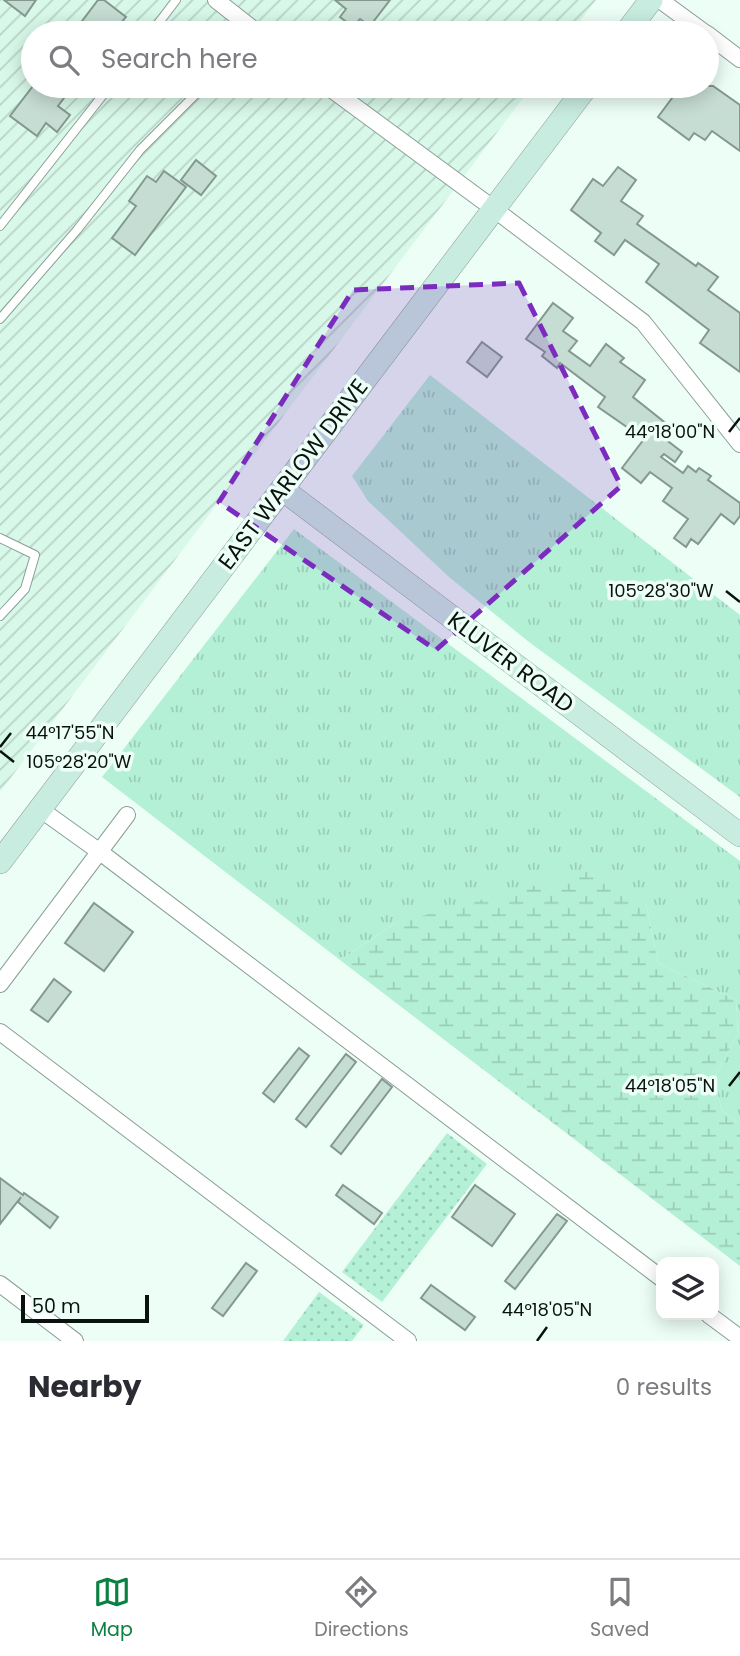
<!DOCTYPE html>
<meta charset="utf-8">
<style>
:root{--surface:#fff;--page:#f2f2f3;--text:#2b2b33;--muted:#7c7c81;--line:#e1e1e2;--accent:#0b8043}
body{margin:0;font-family:Poppins,sans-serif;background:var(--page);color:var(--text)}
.controls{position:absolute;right:21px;bottom:21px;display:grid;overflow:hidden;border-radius:14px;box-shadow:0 4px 18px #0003}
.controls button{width:63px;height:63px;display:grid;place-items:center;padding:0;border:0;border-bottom:2px solid var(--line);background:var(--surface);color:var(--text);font:35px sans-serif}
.scale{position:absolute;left:21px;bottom:18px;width:128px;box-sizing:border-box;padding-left:7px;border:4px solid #0a120f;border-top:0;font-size:19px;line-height:24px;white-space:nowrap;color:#0a120f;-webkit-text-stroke:5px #ecfef6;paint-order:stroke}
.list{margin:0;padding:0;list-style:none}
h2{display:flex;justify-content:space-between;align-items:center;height:91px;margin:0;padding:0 28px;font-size:30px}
h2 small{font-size:23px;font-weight:400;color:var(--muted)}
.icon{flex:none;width:38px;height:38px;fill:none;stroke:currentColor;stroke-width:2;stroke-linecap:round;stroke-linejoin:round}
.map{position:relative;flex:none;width:740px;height:1341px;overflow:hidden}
.search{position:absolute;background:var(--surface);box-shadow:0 4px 18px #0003;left:21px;right:21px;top:21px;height:77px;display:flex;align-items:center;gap:18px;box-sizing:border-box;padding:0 24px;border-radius:38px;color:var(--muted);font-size:26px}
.sheet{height:217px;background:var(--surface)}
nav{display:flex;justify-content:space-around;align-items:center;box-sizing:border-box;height:98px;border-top:2px solid var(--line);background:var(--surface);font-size:19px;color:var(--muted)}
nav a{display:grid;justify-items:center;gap:4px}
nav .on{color:var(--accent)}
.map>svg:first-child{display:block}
.industrial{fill:url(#industrial-furrows)}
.grass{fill:url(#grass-tufts)}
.wetland{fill:url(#wetland-marsh)}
.park{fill:url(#park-dots)}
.building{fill:#c6ddd3;stroke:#83998f;stroke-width:2}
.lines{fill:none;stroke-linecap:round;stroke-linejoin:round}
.lane-casing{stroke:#8a9f96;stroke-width:10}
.street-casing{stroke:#8a9f96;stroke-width:18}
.secondary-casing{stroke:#8a9f96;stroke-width:24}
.lane{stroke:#fff;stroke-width:8}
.street{stroke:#fff;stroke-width:16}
.secondary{stroke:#c9ece0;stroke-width:23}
.marked{fill:#7b2cbf;fill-opacity:0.2;stroke:#7b2cbf;stroke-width:5;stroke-dasharray:14 9;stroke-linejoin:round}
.ticks{fill:none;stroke:#0a120f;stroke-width:2.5}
.labels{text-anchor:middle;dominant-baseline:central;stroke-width:7;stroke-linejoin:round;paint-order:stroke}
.street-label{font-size:23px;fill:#0a120f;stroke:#ecfef6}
.ticks-label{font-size:18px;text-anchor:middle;fill:#0a120f;stroke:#ecfef6;stroke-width:7;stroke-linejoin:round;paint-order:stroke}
</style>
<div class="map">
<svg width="740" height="1341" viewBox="0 0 740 1341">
<defs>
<pattern id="industrial-furrows" width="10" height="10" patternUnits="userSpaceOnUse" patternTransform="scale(1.75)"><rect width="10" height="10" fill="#d8f8e9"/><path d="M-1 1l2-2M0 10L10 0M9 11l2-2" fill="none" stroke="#b8d4c7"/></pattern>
<pattern id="grass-tufts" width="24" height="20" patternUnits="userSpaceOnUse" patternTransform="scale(1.75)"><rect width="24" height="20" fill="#b4f0d6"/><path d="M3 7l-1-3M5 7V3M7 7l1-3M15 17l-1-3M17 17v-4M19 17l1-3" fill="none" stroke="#99cdb6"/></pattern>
<pattern id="wetland-marsh" width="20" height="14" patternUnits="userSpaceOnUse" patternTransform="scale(1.75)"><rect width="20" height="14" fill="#b4f0d6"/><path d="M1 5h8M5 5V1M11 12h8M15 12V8" fill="none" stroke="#99cdb6"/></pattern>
<pattern id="park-dots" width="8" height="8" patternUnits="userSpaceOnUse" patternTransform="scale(1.75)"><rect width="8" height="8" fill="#b4f0d6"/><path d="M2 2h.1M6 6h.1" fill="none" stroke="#99cdb6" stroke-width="1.8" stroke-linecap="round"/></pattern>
</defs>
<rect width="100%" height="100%" fill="#ecfef6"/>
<path class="industrial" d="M0,0H596L571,33H33V86H532L0,792Z"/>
<g class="grass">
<path d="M430,375L740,615V797L529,642L449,577L368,501L352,476Z"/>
<path d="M294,529L740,861V1124L722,1111L714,1078L738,1034L736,1000L658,963L646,903L396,923L340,960L102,777Z"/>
</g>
<path class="wetland" d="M600,868L646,903L658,963L736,1000L738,1034L714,1078L722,1111L740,1124V1266L340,960L396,923Z"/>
<g class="park">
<path d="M447,1133L487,1164L382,1302L342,1272Z"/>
<path d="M319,1292L364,1325L352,1341H283Z"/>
</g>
<g class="building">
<path d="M4,0H36L25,16Z"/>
<path d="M98,0H104L126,17L113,33H73Z"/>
<path d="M335,0H390L370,26L360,19L353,27L340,17L346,9Z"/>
<path d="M33,86H73L58,106L70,115L57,132L46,123L37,136L10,116Z"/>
<path d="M681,86H713L740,105V151L712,131L705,140L694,133L689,140L658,117Z"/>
<path d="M196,160L216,176L201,195L181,180Z"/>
<path d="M618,167L636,180L621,201L643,216L637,224L696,266L698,263L718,277L708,290L740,313V372L700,343L709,330L646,282L659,264L625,240L614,255L595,241L601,233L571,210L593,179L603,186Z"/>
<path d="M164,171L186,187L135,255L112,238L136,206L129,201L147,176L156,182Z"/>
<path d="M553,303L573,318L563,331L577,341L569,351L590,366L606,344L624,358L620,362L645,380L633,397L668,425L660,435L682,452L675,462L664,454L661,457L683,473L688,466L696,472L699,468L711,476L708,480L740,503V516L734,524L721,514L698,544L691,539L686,547L674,538L688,519L663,501L672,488L650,472L641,483L622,468L644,439L598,407L605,397L560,363L557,368L542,356L545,352L526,339Z"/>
<path d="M482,342L502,357L487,377L467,362Z"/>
<path d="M94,903L133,932L104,971L65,943Z"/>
<path d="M54,979L71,992L48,1022L31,1010Z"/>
<path d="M299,1048L309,1056L274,1102L263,1093Z"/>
<path d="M346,1054L356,1062L306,1127L296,1119Z"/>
<path d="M382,1079L392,1087L341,1154L331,1146Z"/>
<path d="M0,1178L23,1195L24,1193L58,1217L50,1228L18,1202L21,1197L0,1224Z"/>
<path d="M343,1185L382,1213L374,1224L336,1195Z"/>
<path d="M475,1185L515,1214L492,1246L452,1217Z"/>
<path d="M557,1214L567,1221L515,1289L505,1281Z"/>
<path d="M246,1263L257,1271L223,1316L212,1308Z"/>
<path d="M431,1285L475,1317L465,1330L421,1298Z"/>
</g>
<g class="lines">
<defs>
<g id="lane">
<path d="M151,33L176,0"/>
<path d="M0,226L110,86"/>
<path d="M0,319L77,230L140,150L204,86"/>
<path d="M0,538L35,555L25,589L0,616"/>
</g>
<g id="street">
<path d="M216,0L258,33"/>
<path d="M660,0L705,33"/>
<path d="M707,34L740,59"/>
<path d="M327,86L494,209L643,322L740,444"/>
<path d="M40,809L100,852L661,1278"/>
<path d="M0,984L127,815"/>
<path d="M0,1032L408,1341"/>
<path d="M0,1284L75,1341"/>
<path d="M709,1315L740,1338"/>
</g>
<g id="secondary">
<path d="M626,33L651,0"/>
<path d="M282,489L740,835"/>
<path d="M0,862L587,86"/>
</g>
</defs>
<use href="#lane" class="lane-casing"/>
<use href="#street" class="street-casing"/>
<use href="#secondary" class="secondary-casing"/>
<use href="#lane" class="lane"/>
<use href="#street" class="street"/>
<use href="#secondary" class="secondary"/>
</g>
<path class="marked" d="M519,283L621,486L436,650L219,502L353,290Z"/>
<path class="ticks" d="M729,432L740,418M726,591L740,602M0,747L11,733M0,751L14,762M729,1086L740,1072M537,1341L547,1327"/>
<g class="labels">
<g class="street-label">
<text transform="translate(293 474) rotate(-53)">EAST WARLOW DRIVE</text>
<text transform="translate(511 662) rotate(37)">KLUVER ROAD</text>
</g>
</g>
<g class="ticks-label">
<text x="670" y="438">44°18'00"N</text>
<text x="661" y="597">105°28'30"W</text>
<text x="70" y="739">44°17'55"N</text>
<text x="79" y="768">105°28'20"W</text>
<text x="670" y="1092">44°18'05"N</text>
<text x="547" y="1316">44°18'05"N</text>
</g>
</svg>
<div class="controls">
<button><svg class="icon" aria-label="layers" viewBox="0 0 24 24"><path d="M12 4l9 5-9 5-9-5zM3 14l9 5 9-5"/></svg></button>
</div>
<div class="scale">50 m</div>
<div class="search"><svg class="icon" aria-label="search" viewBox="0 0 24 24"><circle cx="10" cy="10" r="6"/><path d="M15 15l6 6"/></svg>Search here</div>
</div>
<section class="sheet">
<h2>Nearby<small>0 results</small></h2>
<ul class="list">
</ul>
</section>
<nav>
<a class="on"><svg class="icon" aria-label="map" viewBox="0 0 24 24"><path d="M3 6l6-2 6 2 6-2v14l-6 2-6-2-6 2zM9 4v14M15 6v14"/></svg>Map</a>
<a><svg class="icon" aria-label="directions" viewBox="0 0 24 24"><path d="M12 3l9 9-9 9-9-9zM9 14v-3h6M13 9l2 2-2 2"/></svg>Directions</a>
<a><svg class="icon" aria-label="saved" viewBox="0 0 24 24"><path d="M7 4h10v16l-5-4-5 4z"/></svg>Saved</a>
</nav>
